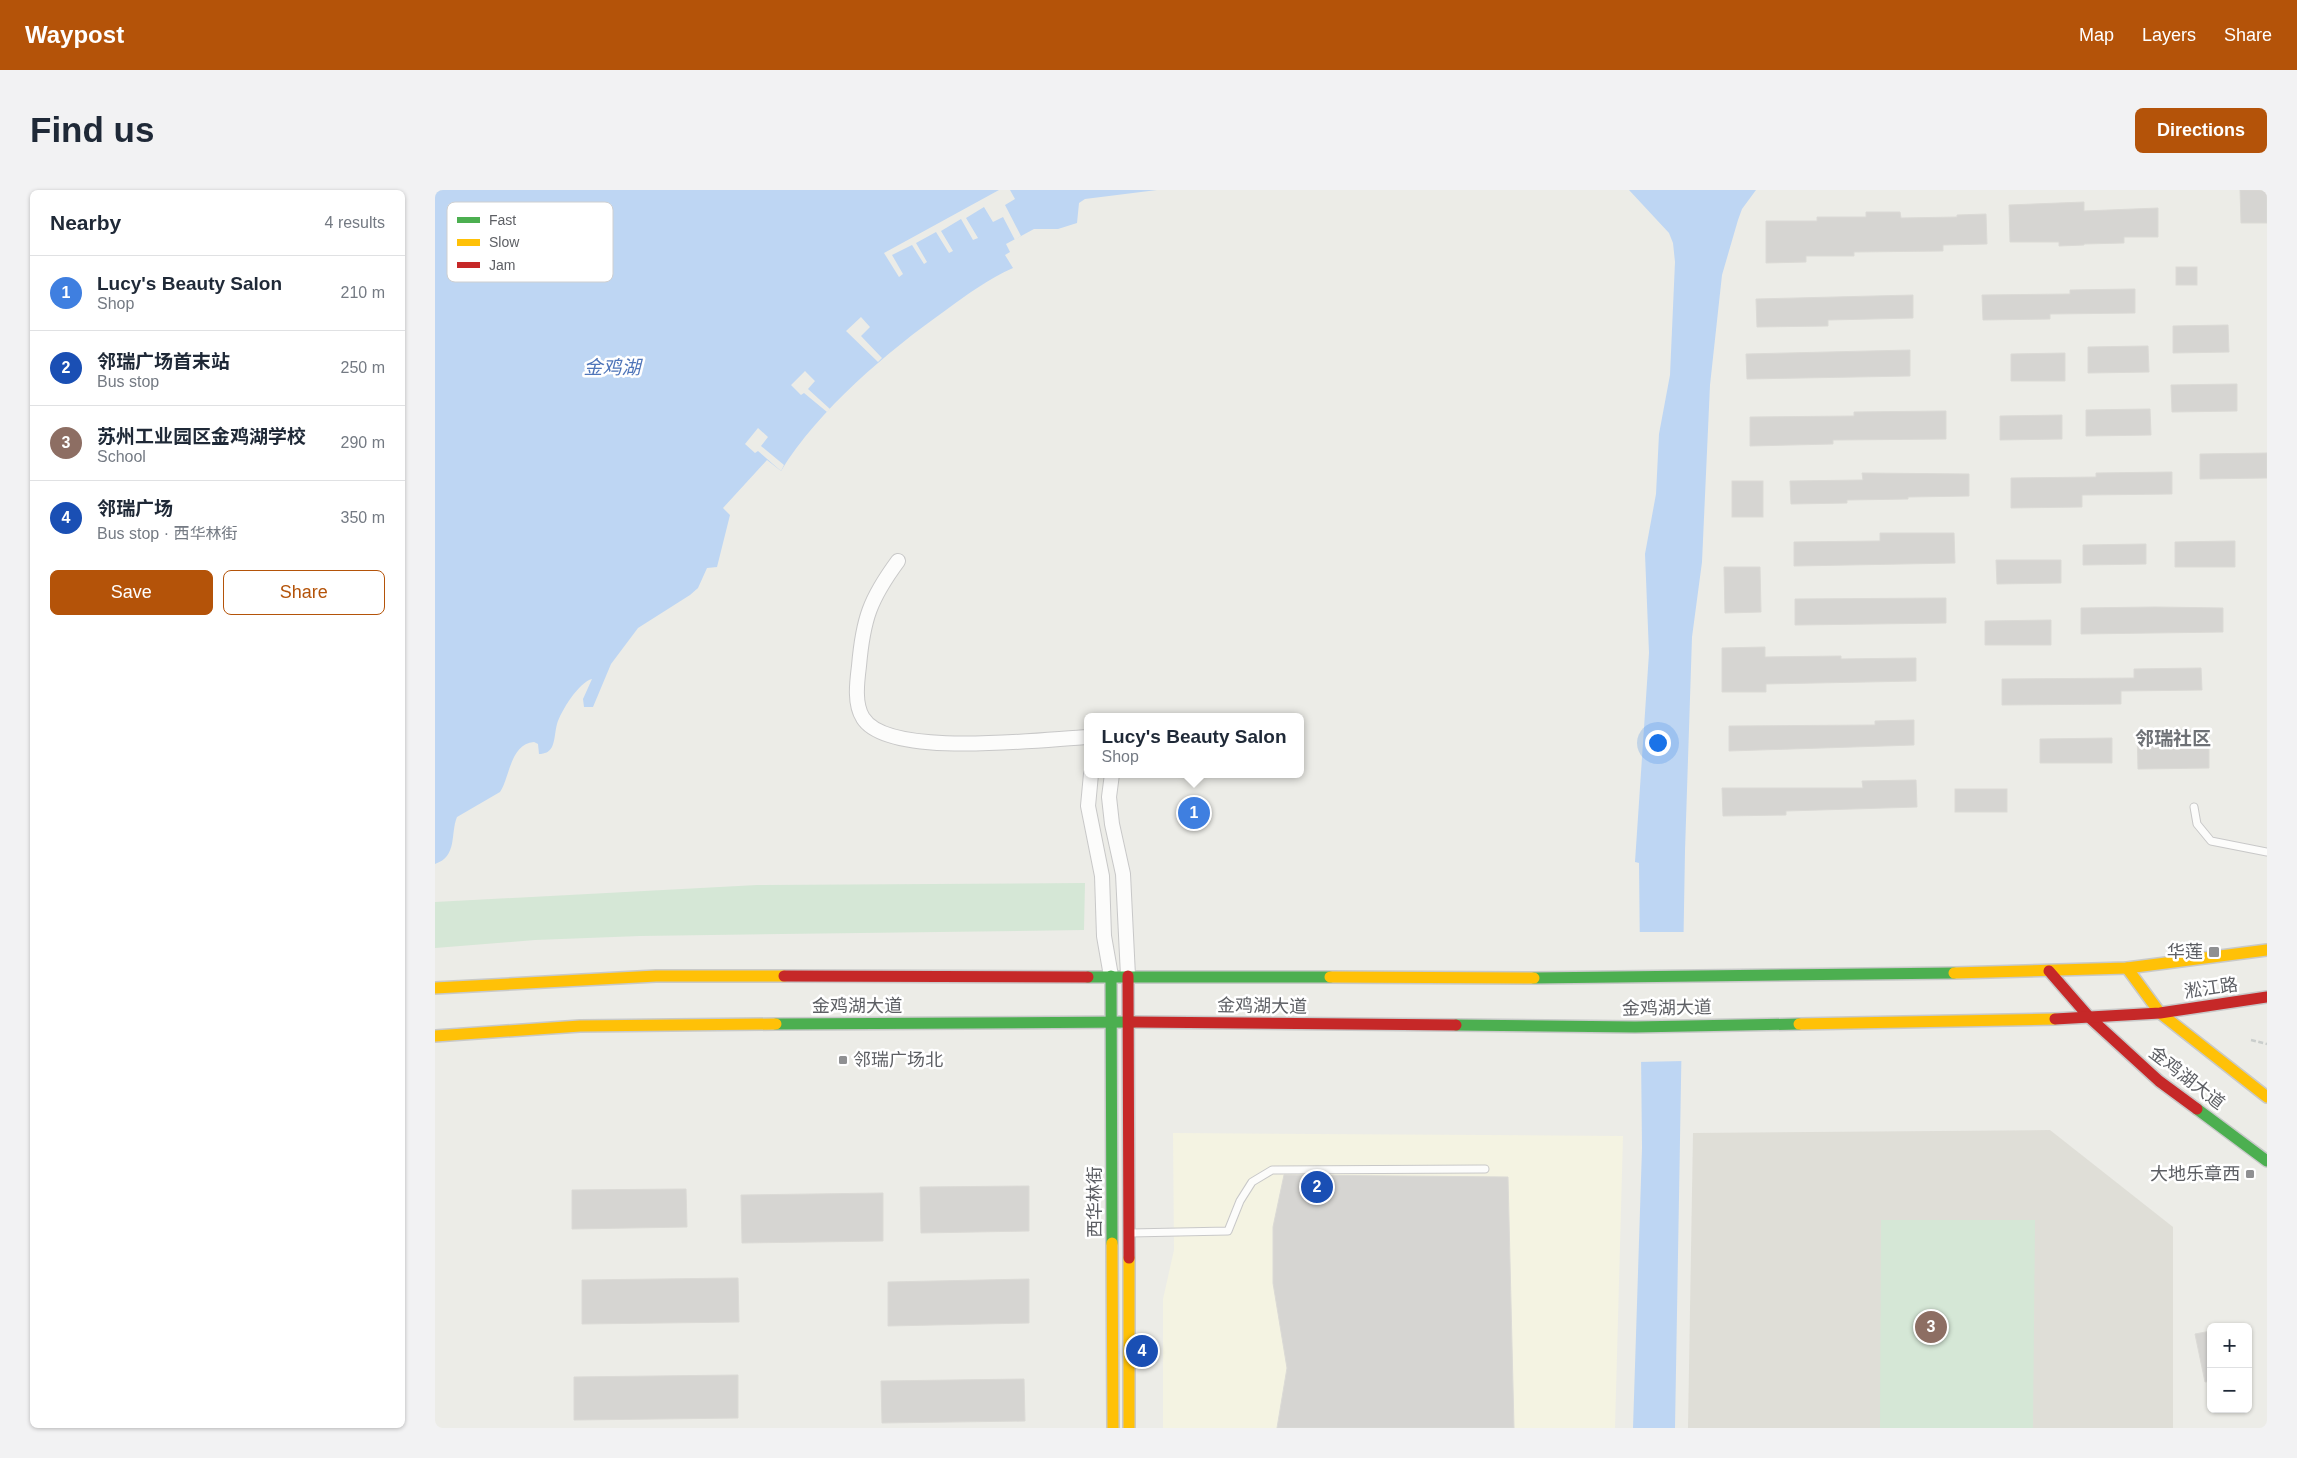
<!DOCTYPE html>
<meta charset="utf-8">
<style>
:root{--surface:#fff;--page:#f2f2f3;--text:#1f2937;--muted:#747a83;--line:#e0e1e3;--accent:#b45309}
body{margin:0;font-family:Helvetica,"Noto Sans SC",sans-serif;background:var(--page);color:var(--text)}
.controls{position:absolute;right:15px;bottom:15px;display:grid;overflow:hidden;border-radius:8px;box-shadow:0 1px 4px #0004}
.controls button{width:45px;height:45px;display:grid;place-items:center;padding:0;border:0;border-bottom:1px solid var(--line);background:var(--surface);color:var(--text);font:25px sans-serif}
.you{position:absolute;left:1222px;top:552px;width:18px;height:18px;margin:-12px;border:4px solid #fff;border-radius:50%;background:#1a73e8;box-shadow:0 0 0 8px #1a73e833}
.badge{display:grid;place-items:center;width:32px;height:32px;border-radius:50%;background:var(--accent);color:#fff;font-size:16px;font-weight:700}
.pin{position:absolute;translate:-50% -50%;border:2px solid #fff;box-shadow:0 1px 5px #0006}
.popup{position:absolute;left:649px;top:523px;width:220px;height:65px;box-sizing:border-box;display:grid;place-content:center;border-radius:8px;background:var(--surface);filter:drop-shadow(0 1px 4px #0005);font-size:16px;white-space:nowrap;color:var(--muted)}
.popup b{font-size:19px;color:var(--text)}
.popup::after{content:'';position:absolute;left:50%;top:100%;margin-left:-10px;border:10px solid transparent;border-top-color:var(--surface)}
.list{margin:0;padding:0;list-style:none}
h2{display:flex;justify-content:space-between;align-items:center;height:65px;margin:0;padding:0 20px;font-size:21px}
h2 small{font-size:16px;font-weight:400;color:var(--muted)}
.list li{display:grid;grid-template-columns:32px 1fr auto;gap:15px;align-items:center;box-sizing:border-box;height:75px;padding:0 20px;border-top:1px solid var(--line)}
.list b{display:block;font-size:19px;white-space:nowrap}
.list p{margin:0;font-size:16px;white-space:nowrap;color:var(--muted)}
.list em{font-size:16px;font-style:normal;color:var(--muted)}
.actions{display:flex;gap:10px;padding:15px 20px}
.actions a{flex:1;padding:11px 0;border:1px solid var(--accent);border-radius:8px;text-align:center;font-size:18px;color:var(--accent)}
.actions .main{background:var(--accent);color:#fff}
.map{position:relative;flex:none;width:1832px;height:1238px;overflow:hidden;border-radius:8px}
header{display:flex;align-items:center;gap:30px;box-sizing:border-box;height:70px;padding:0 25px;background:var(--accent);color:#fff}
header strong{font-size:24px}
nav{display:flex;gap:28px;margin-inline-start:auto;font-size:18px}
.intro{display:flex;align-items:center;justify-content:space-between;box-sizing:border-box;height:120px;padding:0 30px}
h1{margin:0;font-size:35px}
.button{padding:12px 22px;border-radius:8px;background:var(--accent);color:#fff;font-size:18px;font-weight:700}
main{display:flex;gap:30px;padding:0 30px}
aside{flex:1;background:var(--surface);border-radius:8px;box-shadow:0 1px 4px #0004}
.map>svg:first-child{display:block}
.commercial{fill:#f4f3e2}
.education{fill:#dfded7}
.green{fill:#d5e7d6}
.water{fill:#bed6f3}
.pier{fill:#ecece7}
.building{fill:#d6d5d2;stroke:#dbdad6}
.lines{fill:none;stroke-linecap:round;stroke-linejoin:round}
.lane-casing{stroke:#c8c8c8;stroke-width:9}
.street-casing{stroke:#c8c8c8;stroke-width:16}
.fast-casing{stroke:#c8c9c9;stroke-width:14}
.slow-casing{stroke:#c8c9c9;stroke-width:14}
.jam-casing{stroke:#c8c9c9;stroke-width:14}
.path{stroke:#cacecc;stroke-width:2.5;stroke-dasharray:5 2.5;stroke-linecap:butt}
.lane{stroke:#fcfcfb;stroke-width:7}
.street{stroke:#fcfcfb;stroke-width:14}
.fast{stroke:#4caf50;stroke-width:11}
.slow{stroke:#ffc107;stroke-width:11}
.jam{stroke:#c62828;stroke-width:11}
.poi-dot{fill:#8f9092;stroke:#fff;stroke-width:2}
.labels{text-anchor:middle;dominant-baseline:central;stroke-width:5;stroke-linejoin:round;paint-order:stroke}
.poi-label{font-size:18px;fill:#5d5f64;stroke:#fff;text-anchor:end}
.street-label{font-size:18px;fill:#5d5f64;stroke:#fff}
.water-label{font-size:19px;font-style:italic;fill:#4f75b9;stroke:#fff}
.neighbourhood-label{font-size:19px;font-weight:bold;fill:#6e7176;stroke:#fff}
.key{fill:#fff;stroke:#cecfd0;stroke-width:1}
.key-label{font-size:14px;fill:#5d5f64}
</style>
<header>
<strong>Waypost</strong>
<nav><a>Map</a><a>Layers</a><a>Share</a></nav>
</header>
<div class="intro"><h1>Find us</h1><a class="button">Directions</a></div>
<main>
<aside>
<h2>Nearby<small>4 results</small></h2>
<ul class="list">
<li><span class="badge" style="background:#3f7fe0">1</span><div><b>Lucy's Beauty Salon</b><p>Shop</p></div><em>210 m</em></li>
<li><span class="badge" style="background:#1a4fb4">2</span><div><b>邻瑞广场首末站</b><p>Bus stop</p></div><em>250 m</em></li>
<li><span class="badge" style="background:#8d6e63">3</span><div><b>苏州工业园区金鸡湖学校</b><p>School</p></div><em>290 m</em></li>
<li><span class="badge" style="background:#1a4fb4">4</span><div><b>邻瑞广场</b><p>Bus stop · 西华林街</p></div><em>350 m</em></li>
</ul>
<div class="actions"><a class="main">Save</a><a>Share</a></div>
</aside>
<div class="map">
<svg width="1832" height="1238" viewBox="0 0 1832 1238">
<rect width="100%" height="100%" fill="#ecece7"/>
<path class="commercial" d="M738,943L1188,946L1180,1238H728V1109L739,1060Z"/>
<path class="education" d="M1615,940L1738,1037V1238H1253L1258,943Z"/>
<g class="green">
<path d="M650,693L649,740L205,746L100,750L0,758V712L322,695Z"/>
<path d="M1446,1030H1600L1598,1238H1445Z"/>
</g>
<g class="water">
<path d="M0,0H722L650,9L644,13L642,33L623,39H599L571,54L575,62L570,65L578,78C553,89 533,104 511,120C453,161 383,220 346,281L332,270L288,318L295,325L282,377L272,378L263,398L255,405L203,438L176,474L158,517H149L148,509L157,489C144,492 126,521 122,534C120,541 120,551 117,557C114,562 110,564 104,564L103,554L99,552C75,554 75,587 65,602L22,627C15,644 23,666 0,674Z"/>
<path d="M1194,0H1321L1307,19L1303,30L1287,85L1275,195L1267,372L1257,447L1250,661L1240,1238H1198L1207,958L1204,673L1200,672L1214,463L1210,364L1221,304L1224,244L1235,185L1240,72L1238,53L1234,43Z"/>
</g>
<g class="pier">
<path d="M564,0H575L580,9L570,15L586,46L580,50L568,27L558,32L549,17L531,28L543,48L538,50L526,29L506,41L518,61L514,63L501,42L481,53L492,72L489,74L477,55L457,65L468,84L464,87L449,63Z"/>
<path d="M426,127L435,137L426,146L447,168L443,172L411,141Z"/>
<path d="M370,181L380,191L373,199L395,219L392,222L369,203L366,205L356,195Z"/>
<path d="M323,238L333,247L326,256L349,275L346,281L323,261L320,263L310,254Z"/>
<path d="M1202,742H1251L1249,871L1203,872Z"/>
</g>
<g class="building">
<path d="M1805,0H1832V33H1806Z"/>
<path d="M1649,12V21L1723,18V47H1689V53L1649,54V55L1624,56V52H1575L1574,15Z"/>
<path d="M1431,22H1465L1466,28L1522,27V25L1551,24L1552,54L1508,55V61L1419,62V66H1371V72L1331,73V31H1382V27H1431Z"/>
<rect x="1741" y="77" width="21" height="18"/>
<path d="M1700,99V123L1615,124V129L1548,130L1547,105L1635,104V100Z"/>
<path d="M1478,105V128L1393,130V136L1322,137L1321,109Z"/>
<path d="M1793,135L1794,162L1738,163V136Z"/>
<path d="M1713,156L1714,182L1653,183V157Z"/>
<path d="M1475,160V186L1312,189L1311,164Z"/>
<path d="M1630,163V191H1576V164Z"/>
<path d="M1802,194V221L1737,222L1736,195Z"/>
<path d="M1715,219L1716,245L1651,246V220Z"/>
<path d="M1511,221V249L1398,250V254L1315,256V227L1419,226V222Z"/>
<path d="M1627,225V249L1565,250V226Z"/>
<path d="M1832,263V288L1765,289V264Z"/>
<path d="M1737,282V304L1647,305V317L1576,318V288L1661,287V283Z"/>
<path d="M1427,283L1534,284V306L1473,307V309L1412,310V313L1356,314L1355,291L1428,290Z"/>
<rect x="1297" y="291" width="31" height="36"/>
<path d="M1445,343H1519L1520,373L1359,376V352L1445,351Z"/>
<path d="M1800,351V377H1740V352Z"/>
<path d="M1711,354V374L1648,375V355Z"/>
<path d="M1561,370H1626V393L1562,394Z"/>
<path d="M1289,377H1325L1326,422L1290,423Z"/>
<path d="M1511,408V433L1360,435V409Z"/>
<path d="M1720,417L1788,418V442L1646,444V418Z"/>
<path d="M1616,430V455H1550V431Z"/>
<path d="M1330,457V467L1406,466V469L1481,468V491L1331,494V502H1287V458Z"/>
<path d="M1766,478L1767,500L1686,501V514L1567,515V489L1699,488V479Z"/>
<path d="M1479,530V555L1294,561V536L1440,535V531Z"/>
<path d="M1702,540H1774V578L1703,579Z"/>
<path d="M1677,548V573H1605V549Z"/>
<path d="M1481,590L1482,617L1351,621V625L1288,626L1287,598H1428L1427,591Z"/>
<rect x="1520" y="599" width="52" height="23"/>
<path d="M849,985L1073,987L1079,1238H842L852,1178L838,1093V1037Z"/>
<path d="M594,996V1041L486,1043L485,997Z"/>
<path d="M251,999L252,1037L137,1039V1000Z"/>
<path d="M448,1003V1051L307,1053L306,1005Z"/>
<path d="M303,1088L304,1132L147,1134V1090Z"/>
<path d="M594,1089V1133L453,1136V1092Z"/>
<path d="M1776,1141V1191L1770,1192L1760,1144Z"/>
<path d="M303,1185V1228L139,1230V1187Z"/>
<path d="M589,1189L590,1231L447,1233L446,1191Z"/>
</g>
<g class="lines">
<defs>
<g id="lane">
<path d="M1759,617L1762,634L1776,651L1832,662"/>
<path d="M695,1043L793,1041L805,1011L817,992L837,980L1050,979"/>
</g>
<g id="street">
<path d="M463,371C435,409 428,429 424,476C422,492 419,514 428,528C453,569 608,549 653,547"/>
<path d="M656,584L653,616L667,686L669,746L676,786"/>
<path d="M677,584L674,607L677,634L688,684L693,786"/>
</g>
<g id="fast">
<path d="M676,786L677,1053"/>
<path d="M653,787H895"/>
<path d="M1099,788L1519,783"/>
<path d="M341,834L699,832"/>
<path d="M1021,835L1200,837L1364,834"/>
<path d="M1762,919L1832,971"/>
</g>
<g id="slow">
<path d="M1692,778L1725,823L1832,907"/>
<path d="M1519,783L1692,778L1832,760"/>
<path d="M895,787L1099,788"/>
<path d="M0,798L221,786H349"/>
<path d="M1364,834L1620,829"/>
<path d="M0,846L145,836L341,834"/>
<path d="M677,1053L678,1238"/>
<path d="M694,1068V1238"/>
</g>
<g id="jam">
<path d="M1614,781L1655,828L1724,891L1762,919"/>
<path d="M349,786L653,787"/>
<path d="M693,786L694,1068"/>
<path d="M1620,829L1725,823L1832,807"/>
<path d="M699,832L1021,835"/>
</g>
</defs>
<use href="#lane" class="lane-casing"/>
<use href="#street" class="street-casing"/>
<use href="#fast" class="fast-casing"/>
<use href="#slow" class="slow-casing"/>
<use href="#jam" class="jam-casing"/>
<path class="path" d="M1816,850L1832,854"/>
<use href="#lane" class="lane"/>
<use href="#street" class="street"/>
<use href="#fast" class="fast"/>
<use href="#slow" class="slow"/>
<use href="#jam" class="jam"/>
</g>
<g class="poi-dot">
<rect x="1773" y="756" width="12" height="12" rx="2.5"/>
<rect x="403" y="865" width="10" height="10" rx="2.5"/>
<rect x="1810" y="979" width="10" height="10" rx="2.5"/>
</g>
<g class="labels">
<g class="poi-label">
<text x="1768" y="762">华莲</text>
<text x="418" y="870" text-anchor="start">邻瑞广场北</text>
<text x="1805" y="984">大地乐章西</text>
</g>
<g class="street-label">
<text transform="translate(1776 798) rotate(-8)">淞江路</text>
<text x="422" y="816">金鸡湖大道</text>
<text transform="translate(827 816) rotate(1)">金鸡湖大道</text>
<text transform="translate(1232 818) rotate(-1)">金鸡湖大道</text>
<text transform="translate(1752 888) rotate(38)">金鸡湖大道</text>
<text transform="translate(660 1012) rotate(-90)">西华林街</text>
</g>
<g class="water-label">
<text x="177" y="177">金鸡湖</text>
</g>
<g class="neighbourhood-label">
<text x="1738" y="548">邻瑞社区</text>
</g>
</g>
<rect x="12" y="12" width="166" height="80" rx="8" class="key"/>
<rect x="22" y="27" width="23" height="6" fill="#4caf50"/>
<rect x="22" y="49" width="23" height="7" fill="#ffc107"/>
<rect x="22" y="72" width="23" height="6" fill="#c62828"/>
<g class="key-label">
<text x="54" y="35">Fast</text>
<text x="54" y="57">Slow</text>
<text x="54" y="80">Jam</text>
</g>
</svg>
<div class="controls">
<button>+</button>
<button>−</button>
</div>
<div class="you"></div>
<div class="pin badge" style="left:759px;top:623px;background:#3f7fe0">1</div>
<div class="popup"><b>Lucy's Beauty Salon</b>Shop</div>
<div class="pin badge" style="left:882px;top:997px;background:#1a4fb4">2</div>
<div class="pin badge" style="left:1496px;top:1137px;background:#8d6e63">3</div>
<div class="pin badge" style="left:707px;top:1161px;background:#1a4fb4">4</div>
</div>
</main>
